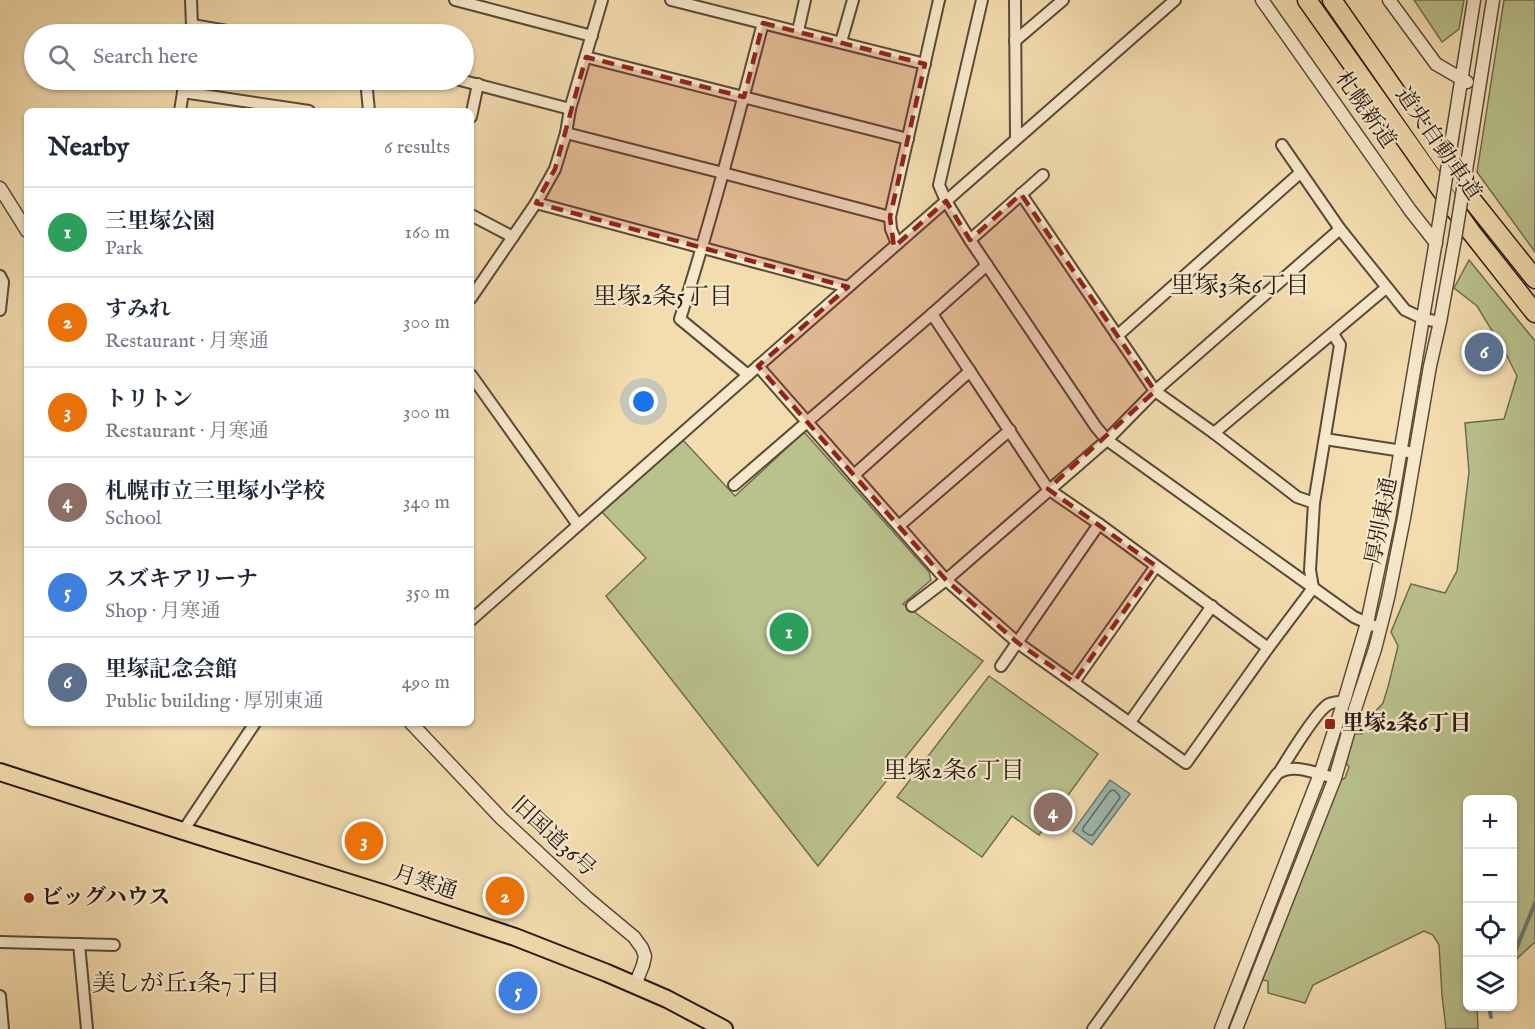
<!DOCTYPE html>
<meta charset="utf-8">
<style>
:root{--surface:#fff;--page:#f6f6f7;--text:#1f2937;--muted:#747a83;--line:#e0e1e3;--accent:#0f766e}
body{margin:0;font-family:"IM FELL English","Noto Serif JP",serif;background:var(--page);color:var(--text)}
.controls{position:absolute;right:18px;bottom:18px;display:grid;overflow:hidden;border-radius:9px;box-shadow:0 2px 4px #0004}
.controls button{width:54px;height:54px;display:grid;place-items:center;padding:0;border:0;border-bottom:2px solid var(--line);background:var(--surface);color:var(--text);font:30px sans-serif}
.you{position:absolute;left:644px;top:402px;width:21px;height:21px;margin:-15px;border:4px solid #fff;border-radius:50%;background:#1a73e8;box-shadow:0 0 0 9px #1a73e833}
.badge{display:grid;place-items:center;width:39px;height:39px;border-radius:50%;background:var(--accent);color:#fff;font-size:20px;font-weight:700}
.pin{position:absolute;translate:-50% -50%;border:3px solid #fff;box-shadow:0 2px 6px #0006}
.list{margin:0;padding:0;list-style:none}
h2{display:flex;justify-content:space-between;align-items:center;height:78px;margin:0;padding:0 24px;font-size:26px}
h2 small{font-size:20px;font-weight:400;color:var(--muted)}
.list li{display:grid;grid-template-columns:39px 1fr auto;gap:18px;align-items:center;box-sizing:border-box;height:90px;padding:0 24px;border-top:2px solid var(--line)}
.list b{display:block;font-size:22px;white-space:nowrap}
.list p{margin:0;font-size:20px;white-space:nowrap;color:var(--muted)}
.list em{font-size:20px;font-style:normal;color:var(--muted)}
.icon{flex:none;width:33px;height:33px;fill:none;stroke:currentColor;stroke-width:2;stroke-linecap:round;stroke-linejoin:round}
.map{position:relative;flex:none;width:1535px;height:1029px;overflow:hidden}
.search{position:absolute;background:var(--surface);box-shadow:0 2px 4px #0004;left:24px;top:24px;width:450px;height:66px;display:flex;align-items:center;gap:15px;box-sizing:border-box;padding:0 21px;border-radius:33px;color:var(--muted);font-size:22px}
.panel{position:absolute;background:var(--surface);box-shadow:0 2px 4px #0004;left:24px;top:108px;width:450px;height:618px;border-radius:9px}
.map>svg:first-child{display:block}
.green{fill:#b9c18c;stroke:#706d50;stroke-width:1.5}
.water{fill:#9dbab1;stroke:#6e7a72;stroke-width:1.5}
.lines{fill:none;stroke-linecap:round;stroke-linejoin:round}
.shore{stroke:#626a62;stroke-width:1.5}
.stream{stroke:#6e7a72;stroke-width:4}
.minor-casing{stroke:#5a4a3a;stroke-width:14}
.tertiary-casing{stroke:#5a4a3a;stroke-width:15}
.trunk-casing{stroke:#271913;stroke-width:20}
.motorway-casing{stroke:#271913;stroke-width:21}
.minor{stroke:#f7e8ca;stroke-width:10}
.tertiary{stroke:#f7e8ca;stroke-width:12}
.trunk{stroke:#f3dcae;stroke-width:16}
.motorway{stroke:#f3dcae;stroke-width:18}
.tertiary-bridge-casing{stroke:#5a4a3a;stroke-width:15;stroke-linecap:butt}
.tertiary-bridge{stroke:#f7e8ca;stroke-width:12}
.marked{fill:#8f2418;fill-opacity:0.2;stroke:#8f2418;stroke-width:4.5;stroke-dasharray:12 8;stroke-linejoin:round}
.poi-dot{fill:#8f2418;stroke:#f7e8ca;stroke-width:2}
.labels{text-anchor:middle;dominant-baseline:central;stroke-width:4.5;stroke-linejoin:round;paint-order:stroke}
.street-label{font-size:22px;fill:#271913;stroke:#f7e8ca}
.poi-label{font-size:22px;font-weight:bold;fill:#271913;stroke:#f7e8ca;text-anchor:start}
.neighbourhood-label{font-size:24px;fill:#271913;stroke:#f7e8ca}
</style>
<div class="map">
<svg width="1535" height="1029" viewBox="0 0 1535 1029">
<rect width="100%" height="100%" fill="#f3dcae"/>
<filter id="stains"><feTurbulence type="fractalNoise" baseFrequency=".00333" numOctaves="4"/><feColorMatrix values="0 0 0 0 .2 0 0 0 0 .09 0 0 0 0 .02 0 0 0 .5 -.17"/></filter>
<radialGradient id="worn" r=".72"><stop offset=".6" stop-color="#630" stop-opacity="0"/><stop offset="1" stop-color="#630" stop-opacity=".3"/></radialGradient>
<g class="green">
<path d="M1414,0H1464L1459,29L1442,42Z"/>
<path d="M1504,0H1535V252L1477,172Z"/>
<path d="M1469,260L1535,341V942L1513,962L1512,800H1468V1006L1477,1007L1478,1029H1446L1442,995L1439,945L1433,935L1424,931L1313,985L1305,1003L1268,993V981L1263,980V972L1335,783L1345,778L1349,767L1345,762L1351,737L1355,734H1362L1373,714L1383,703L1388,687L1398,646L1391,632L1411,584L1445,593L1457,571L1469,472L1465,423L1504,419L1517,376L1505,352L1477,306L1454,288Z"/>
<path d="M805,433L929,572L931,580L903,604L983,661L818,866L606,596L646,558L602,512L682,439L735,496L802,434Z"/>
<path d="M989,676L1098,754L1039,835L1012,816L982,857L897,797Z"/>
</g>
<path class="water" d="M1110,780L1130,794L1092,845L1073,831Z"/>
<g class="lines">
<path class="shore" d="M1114,790L1119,795L1120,798L1093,835H1089L1083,831V828L1110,791Z"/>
<g class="stream">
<path d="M1512,959L1535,903"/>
<path d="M1491,1017L1490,1012L1493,1006"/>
</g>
<defs>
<g id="minor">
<path d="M191,0L192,25L191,34"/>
<path d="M455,0L592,36"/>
<path d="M671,0L925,64"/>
<path d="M982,0L939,185L946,201L970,240L1096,427L1107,440L1354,617L1374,626"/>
<path d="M1015,0L1016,139"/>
<path d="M192,25L245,34"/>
<path d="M798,31L805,0"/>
<path d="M1015,41L1063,0"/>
<path d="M841,42L853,0"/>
<path d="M586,57L908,139"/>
<path d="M366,80L369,111"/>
<path d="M460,80L570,109"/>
<path d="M183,92L309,111"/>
<path d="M180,111L185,80"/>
<path d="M471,117L478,84"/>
<path d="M566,133L723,173L890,217"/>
<path d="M1282,145L1340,229L1405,310L1424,319L1440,322"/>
<path d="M1021,194L1155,391L1214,433L1297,497L1314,503"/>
<path d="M536,203L848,287"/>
<path d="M471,215L513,237"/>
<path d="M970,240L1043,175"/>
<path d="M897,244L891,229L890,217L939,0"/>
<path d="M0,276L3,282L0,310"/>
<path d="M471,298L536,203L555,169L566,133L570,109L602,0"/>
<path d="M932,314L1048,489L1099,524L1268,648"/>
<path d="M1117,336L1300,173"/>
<path d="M758,366L946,580L1018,643L1186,763L1268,648L1313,588L1310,570L1314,503L1340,345L1333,334"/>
<path d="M471,375L578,525"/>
<path d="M748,375L680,319C711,221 737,122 763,23"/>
<path d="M1214,433L1386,288"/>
<path d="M1325,439L1415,453"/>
<path d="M854,475L970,371"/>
<path d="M734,485L932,314L987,265"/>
<path d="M900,525L1010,430"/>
<path d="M912,606L946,580L1107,440L1155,391L1340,229"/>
<path d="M471,620L748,375L1175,0"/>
<path d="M1001,666L1099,524"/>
<path d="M1074,682L1156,566"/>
<path d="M1130,722L1212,606"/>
<path d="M1280,771C1288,758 1317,710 1329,704C1333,702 1340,702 1344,701"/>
<path d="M183,831L255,723"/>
<path d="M0,942L114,945"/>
<path d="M79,944L87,1029"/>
<path d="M0,996L3,1029"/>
<path d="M1093,1029L1277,774C1293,762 1317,774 1335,778"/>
</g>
<g id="tertiary">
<path d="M1262,0L1410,210L1436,243"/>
<path d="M1389,0L1436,64L1467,82"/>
<path d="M1452,138L1474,0"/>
<path d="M1468,158L1493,0"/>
<path d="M0,188L27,231"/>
<path d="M411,723L501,818L586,897L634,937L642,948L645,956L643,965L635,985"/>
<path d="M1221,1029L1320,774L1344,701L1367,623L1389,519L1440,217"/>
<path d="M1236,1029L1335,778L1355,709L1375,649L1388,598L1404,518L1430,366L1440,322L1455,239"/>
</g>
<path id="trunk" d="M0,772L183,831L385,894L515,937L607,973L667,999L724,1029"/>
<g id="motorway">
<path d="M1307,0L1471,232L1535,313"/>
<path d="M1332,0L1464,190L1535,279"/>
</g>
</defs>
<use href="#minor" class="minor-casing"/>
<use href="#tertiary" class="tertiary-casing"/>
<use href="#trunk" class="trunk-casing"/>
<use href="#motorway" class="motorway-casing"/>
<use href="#minor" class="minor"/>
<use href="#tertiary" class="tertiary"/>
<use href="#trunk" class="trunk"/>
<use href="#motorway" class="motorway"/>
<defs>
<g id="tertiary-bridge">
<path d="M1440,217L1452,138"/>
<path d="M1455,239L1468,158"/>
</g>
</defs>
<use href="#tertiary-bridge" class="tertiary-bridge-casing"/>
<use href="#tertiary-bridge" class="tertiary-bridge"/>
</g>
<path class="marked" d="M763,23L925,64L890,217L894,247L946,201L970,240L1021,194L1155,391L1048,489L1156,566L1074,682L1018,643L946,580L758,366L848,287L536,203L555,169L586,57L744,97Z"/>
<g class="poi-dot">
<rect x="1324" y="718" width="12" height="12" rx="3"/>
<circle cx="29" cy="898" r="6"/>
</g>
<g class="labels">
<g class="street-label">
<text transform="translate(1365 110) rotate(55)">札幌新道</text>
<text transform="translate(1438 144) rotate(55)">道央自動車道</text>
<text transform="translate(1382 521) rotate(-79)">厚別東通</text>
<text transform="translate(553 837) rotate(43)">旧国道36号</text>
<text transform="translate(425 883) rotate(18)">月寒通</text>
</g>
<g class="poi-label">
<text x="1342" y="724">里塚2条6丁目</text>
<text x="41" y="898">ビッグハウス</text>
</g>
<g class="neighbourhood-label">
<text x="1240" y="286">里塚3条6丁目</text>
<text x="663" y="297">里塚2条5丁目</text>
<text x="954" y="771">里塚2条6丁目</text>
<text x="186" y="984">美しが丘1条7丁目</text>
</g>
</g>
<rect width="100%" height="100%" filter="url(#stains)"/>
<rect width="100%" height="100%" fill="url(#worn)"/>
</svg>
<div class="controls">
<button>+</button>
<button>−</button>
<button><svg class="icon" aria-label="locate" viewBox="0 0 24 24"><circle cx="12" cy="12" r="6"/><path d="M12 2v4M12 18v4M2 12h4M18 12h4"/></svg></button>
<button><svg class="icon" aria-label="layers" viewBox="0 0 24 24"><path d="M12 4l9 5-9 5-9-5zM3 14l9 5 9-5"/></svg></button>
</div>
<div class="you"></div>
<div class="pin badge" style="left:789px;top:632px;background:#2e9e5b">1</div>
<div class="pin badge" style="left:505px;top:896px;background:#e8710a">2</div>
<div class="pin badge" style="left:364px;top:841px;background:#e8710a">3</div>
<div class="pin badge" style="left:1053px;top:812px;background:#8d6e63">4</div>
<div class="pin badge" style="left:518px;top:991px;background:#3f7fe0">5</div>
<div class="pin badge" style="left:1484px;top:352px;background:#5c6f8a">6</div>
<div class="search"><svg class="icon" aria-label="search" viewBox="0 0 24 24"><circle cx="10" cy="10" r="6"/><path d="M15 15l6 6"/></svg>Search here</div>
<section class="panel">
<h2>Nearby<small>6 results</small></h2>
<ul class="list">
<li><span class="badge" style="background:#2e9e5b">1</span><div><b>三里塚公園</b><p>Park</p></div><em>160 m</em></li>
<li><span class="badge" style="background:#e8710a">2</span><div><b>すみれ</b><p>Restaurant · 月寒通</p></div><em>300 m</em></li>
<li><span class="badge" style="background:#e8710a">3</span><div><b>トリトン</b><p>Restaurant · 月寒通</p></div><em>300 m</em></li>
<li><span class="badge" style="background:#8d6e63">4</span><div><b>札幌市立三里塚小学校</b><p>School</p></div><em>340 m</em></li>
<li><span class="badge" style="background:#3f7fe0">5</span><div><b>スズキアリーナ</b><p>Shop · 月寒通</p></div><em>350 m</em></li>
<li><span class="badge" style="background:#5c6f8a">6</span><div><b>里塚記念会館</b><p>Public building · 厚別東通</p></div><em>490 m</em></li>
</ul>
</section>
</div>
